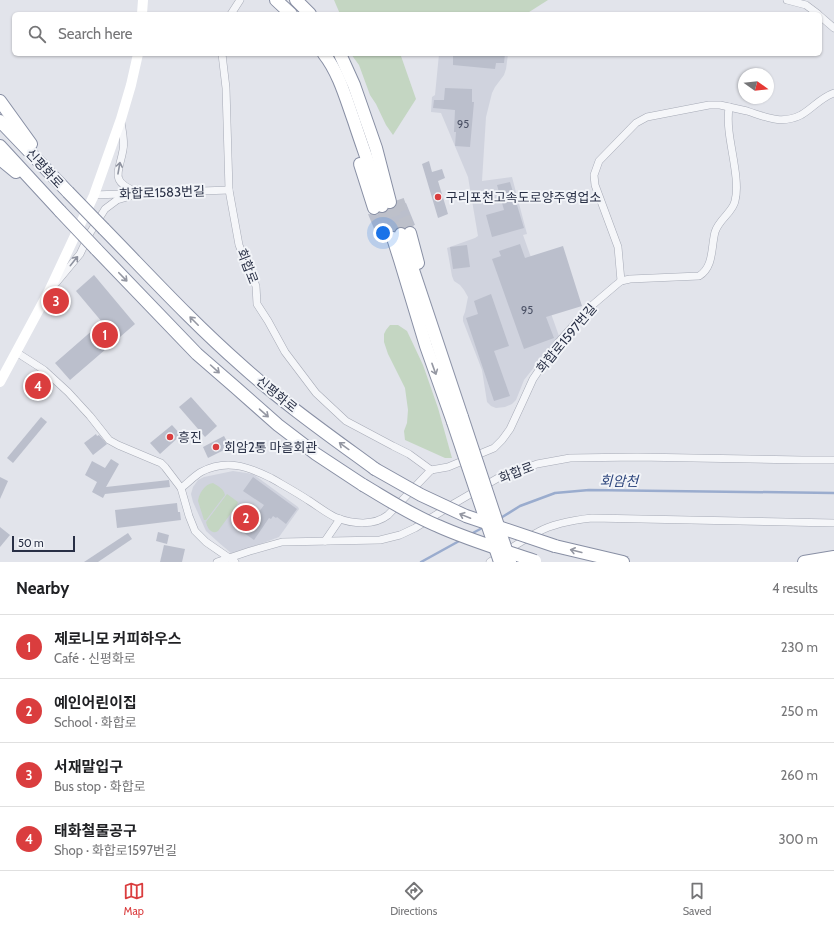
<!DOCTYPE html>
<meta charset="utf-8">
<style>
:root{--surface:#fff;--page:#f6f6f6;--text:#202124;--muted:#757577;--line:#e0e0e0;--accent:#da3d3e}
body{margin:0;font-family:Cabin,"Noto Sans KR",sans-serif;background:var(--page);color:var(--text)}
.compass{position:absolute;left:738px;top:68px;width:36px;height:36px;border-radius:50%;background:var(--surface);box-shadow:0 1px 3px #0004;rotate:105deg}
.scale{position:absolute;left:12px;bottom:10px;width:63px;box-sizing:border-box;padding-left:4px;border:2px solid #282f45;border-top:0;font-size:11px;line-height:14px;white-space:nowrap;color:#282f45;-webkit-text-stroke:3px #f2f4f8;paint-order:stroke}
.you{position:absolute;left:383px;top:233px;width:14px;height:14px;margin:-10px;border:3px solid #fff;border-radius:50%;background:#1a73e8;box-shadow:0 0 0 6px #1a73e833}
.badge{display:grid;place-items:center;width:26px;height:26px;border-radius:50%;background:var(--accent);color:#fff;font-size:13px;font-weight:700}
.pin{position:absolute;translate:-50% -50%;border:2px solid #fff;box-shadow:0 1px 4px #0006}
.list{margin:0;padding:0;list-style:none}
h2{display:flex;justify-content:space-between;align-items:center;height:52px;margin:0;padding:0 16px;font-size:17px}
h2 small{font-size:13px;font-weight:400;color:var(--muted)}
.list li{display:grid;grid-template-columns:26px 1fr auto;gap:12px;align-items:center;box-sizing:border-box;height:64px;padding:0 16px;border-top:1px solid var(--line)}
.list b{display:block;font-size:15px;white-space:nowrap}
.list p{margin:0;font-size:13px;white-space:nowrap;color:var(--muted)}
.list em{font-size:13px;font-style:normal;color:var(--muted)}
.icon{flex:none;width:22px;height:22px;fill:none;stroke:currentColor;stroke-width:2;stroke-linecap:round;stroke-linejoin:round}
.map{position:relative;flex:none;width:834px;height:562px;overflow:hidden}
.search{position:absolute;background:var(--surface);box-shadow:0 1px 3px #0004;left:12px;right:12px;top:12px;height:44px;display:flex;align-items:center;gap:10px;box-sizing:border-box;padding:0 14px;border-radius:6px;color:var(--muted);font-size:15px}
.sheet{height:308px;background:var(--surface)}
nav{display:flex;justify-content:space-around;align-items:center;box-sizing:border-box;height:56px;border-top:1px solid var(--line);background:var(--surface);font-size:11px;color:var(--muted)}
nav a{display:grid;justify-items:center;gap:2px}
nav .on{color:var(--accent)}
.map>svg:first-child{display:block}
.built{fill:#d0d3de}
.green{fill:#c4d6c2}
.lines{fill:none;stroke-linecap:round;stroke-linejoin:round}
.stream{stroke:#9aacce;stroke-width:2.5}
.building{fill:#bbbfcc}
.highway-tunnel{stroke:#bdc0ca;stroke-width:12;stroke-dasharray:12 6;stroke-linecap:butt}
.street-casing{stroke:#a6aab6;stroke-width:8}
.highway-casing{stroke:#888fa4;stroke-width:14}
.street{stroke:#f5f6f9;stroke-width:7}
.secondary{stroke:#fff;stroke-width:10}
.highway{stroke:#fff;stroke-width:12}
.highway-bridge-casing{stroke:#888fa4;stroke-width:14;stroke-linecap:butt}
.highway-bridge{stroke:#fff;stroke-width:12}
.oneway{stroke:#8e929f}
.oneway2{stroke:#9497a2}
.poi-dot{fill:#da3d3e;stroke:#f2f4f8;stroke-width:1.5}
.labels{text-anchor:middle;dominant-baseline:central;stroke-width:4;stroke-linejoin:round;paint-order:stroke}
.number-label{font-size:11px;fill:#4d5367}
.street-label{font-size:13px;fill:#282f45;stroke:#f2f4f8}
.poi-label{font-size:13px;fill:#282f45;stroke:#f2f4f8;text-anchor:start}
.water-label{font-size:14px;font-style:italic;fill:#2e467d;stroke:#f2f4f8}
</style>
<div class="map">
<svg width="834" height="562" viewBox="0 0 834 562">
<rect width="100%" height="100%" fill="#e2e4eb"/>
<g class="built">
<path d="M439,54H508L506,69L504,75L495,87L492,93L486,117L482,181L512,177L527,234L523,235L559,336L524,380L516,400L512,404L505,407L496,408L491,406L487,402L482,370L463,321V317L465,312L468,297L464,290L460,285L454,281L452,276L447,248L475,238L478,236L468,177L441,113L431,112L432,97L435,95Z"/>
<path d="M233,471L253,474L298,507L299,509L279,537L237,553L232,554L217,541L206,531L193,502L191,494L193,487L198,480L204,477Z"/>
</g>
<g class="green">
<path d="M334,0H548L526,14H340Z"/>
<path d="M351,54H401V56L416,99L393,135L386,125L376,104L370,95L359,65Z"/>
<path d="M390,325H398L407,331L423,365L438,408L452,458H445L405,440L404,431L407,423L408,410L405,388L388,354L384,342V334L386,330Z"/>
<path d="M213,483C218,486 224,489 225,495L206,520H204L198,501C199,493 205,484 213,483Z"/>
<path d="M227,494L238,502L237,505L218,531C212,535 207,528 206,522Z"/>
</g>
<g class="lines">
<g class="stream">
<path d="M499,519L520,506L555,493L589,490L834,493"/>
<path d="M471,534L484,527"/>
<path d="M421,562L461,540"/>
</g>
</g>
<g class="building">
<path d="M453,54H505L504,63H496L495,69L453,65Z"/>
<path d="M445,88L472,89V102H474L470,147L455,146L456,132H454L455,110L433,108L434,100H444Z"/>
<path d="M429,161L432,172L442,169L445,178L438,181L448,214L438,218L422,164Z"/>
<path d="M510,182L524,228L492,237L486,215L504,210L497,185Z"/>
<path d="M406,203L415,225L408,226L405,228L399,227L394,231H390L387,233L377,236L368,214L376,215L380,213H384L389,209H392L395,208L396,205Z"/>
<path d="M520,244L525,258L563,246L582,306L546,317L554,338L524,349L492,259L501,256L499,251Z"/>
<path d="M467,245L470,267L453,269L450,247Z"/>
<path d="M94,275L135,324L70,380L55,363L102,322L76,291Z"/>
<path d="M491,294L509,346L494,351L510,396L494,401L466,318L478,314L474,301Z"/>
<path d="M42,375L49,385L36,395L28,386Z"/>
<path d="M191,397L217,426L205,437L179,407Z"/>
<path d="M41,417L47,422L13,463L7,458Z"/>
<path d="M172,425L181,435L160,454L150,443Z"/>
<path d="M96,434L97,436L99,435L107,444L93,455L84,443Z"/>
<path d="M224,436L230,447L208,458L203,447Z"/>
<path d="M111,459L119,464L106,487L169,480L170,487L105,494L103,498L92,492L97,482L85,475L92,461L105,468Z"/>
<path d="M0,477L8,481L0,499Z"/>
<path d="M253,477L297,509L286,524L277,517L276,518L273,516L271,519L269,518L254,540L237,528L249,511L256,516L264,505L243,491Z"/>
<path d="M177,503L178,512H180L181,520L117,528L115,510Z"/>
<path d="M0,527L10,535L0,547Z"/>
<path d="M158,532L169,535L167,544L156,541Z"/>
<path d="M128,533L132,539L98,562H84Z"/>
<path d="M164,545L185,549L182,562H160Z"/>
</g>
<g class="lines">
<g class="highway-tunnel">
<path d="M398,200L410,233"/>
<path d="M391,205L401,234"/>
<path d="M382,206L393,238"/>
</g>
<defs>
<g id="street">
<path d="M787,0L806,5L818,14"/>
<path d="M231,14L240,0"/>
<path d="M820,16L834,28"/>
<path d="M222,54L226,88L229,190L239,245L250,272L256,286L257,304L268,321L285,352L316,393L346,421L393,446L409,454L431,470"/>
<path d="M121,122C122,130 125,141 123,150C119,173 109,181 137,192"/>
<path d="M94,195L229,190"/>
<path d="M621,281L618,247L595,185L594,175L599,161L636,123L647,117L709,105H720C729,107 738,109 747,111C766,117 781,125 801,115C813,108 820,98 834,93"/>
<path d="M56,283L80,254L90,233L105,209L117,200L141,193"/>
<path d="M16,352L44,370L68,392L90,416L109,440L118,445L156,461L161,463L165,467L181,488L189,516L195,531L206,542L235,562"/>
<path d="M431,470L448,467L494,448L502,440L510,429L523,401L533,379L557,344L589,308L616,285L621,281L630,279L699,276C714,267 711,247 715,232C719,219 733,212 735,201C740,183 731,151 729,131C728,123 728,115 729,107"/>
<path d="M181,488C188,483 194,476 201,472C226,459 247,466 271,478C283,485 296,492 308,500C318,506 327,514 337,518C353,524 374,526 388,515L431,470"/>
<path d="M325,541L340,519"/>
<path d="M217,562L250,551L282,542L380,540L400,535L415,528L455,503L498,478L537,464L570,458L637,457L802,460H834"/>
<path d="M490,562C505,552 521,541 538,532C554,523 574,520 592,518L834,523"/>
</g>
<g id="highway">
<path d="M276,0L291,14"/>
<path d="M296,0L310,14"/>
<path d="M324,54C339,73 346,99 354,121C363,149 374,177 382,206"/>
<path d="M340,54L354,85L361,105L376,148L390,202"/>
<path d="M0,101L31,144"/>
<path d="M0,121L68,192"/>
<path d="M0,146L60,211"/>
<path d="M0,159L16,172"/>
<path d="M360,164L374,208"/>
<path d="M104,229C149,275 193,323 241,365C283,403 330,436 375,469"/>
<path d="M410,233L418,263"/>
<path d="M401,234L462,417"/>
<path d="M393,238L400,260L426,346L453,422"/>
<path d="M96,249L197,354L235,387L278,425L316,454L363,485"/>
<path d="M555,546L623,562"/>
<path d="M804,562L834,557"/>
</g>
</defs>
<use href="#street" class="street-casing"/>
<use href="#highway" class="highway-casing"/>
<use href="#street" class="street"/>
<g class="secondary">
<path d="M142,14L143,0"/>
<path d="M0,382L49,291L94,195L121,119L131,85L138,54"/>
</g>
<use href="#highway" class="highway"/>
<defs>
<g id="highway-bridge">
<path d="M68,192L104,229"/>
<path d="M60,211L96,249"/>
<path d="M462,417L510,562"/>
<path d="M453,422L500,562"/>
<path d="M375,469L421,495L466,516L555,546"/>
<path d="M363,485C387,499 411,515 438,526C469,540 503,550 535,561"/>
</g>
</defs>
<use href="#highway-bridge" class="highway-bridge-casing"/>
<use href="#highway-bridge" class="highway-bridge"/>
</g>
<defs><path id="oneway-shaft" d="M-6 0H5M1.5-3L5.5 0L1.5 3" fill="none" stroke-width="1.6" stroke-linecap="round" stroke-linejoin="round"/></defs>
<g class="oneway">
<use href="#oneway-shaft" transform="translate(119 168) rotate(-80)"/>
<use href="#oneway-shaft" transform="translate(74 261) rotate(-51)"/>
</g>
<g class="oneway2">
<use href="#oneway-shaft" transform="translate(123 277) rotate(46)"/>
<use href="#oneway-shaft" transform="translate(194 321) rotate(-135)"/>
<use href="#oneway-shaft" transform="translate(215 369) rotate(42)"/>
<use href="#oneway-shaft" transform="translate(434 369) rotate(70)"/>
<use href="#oneway-shaft" transform="translate(264 413) rotate(41)"/>
<use href="#oneway-shaft" transform="translate(344 446) rotate(-144)"/>
<use href="#oneway-shaft" transform="translate(465 516) rotate(-158)"/>
<use href="#oneway-shaft" transform="translate(576 551) rotate(-166)"/>
</g>
<g class="poi-dot">
<circle cx="438" cy="197" r="4"/>
<circle cx="170" cy="437" r="4"/>
<circle cx="216" cy="447" r="4"/>
</g>
<g class="labels">
<g class="number-label">
<text x="463" y="124">95</text>
<text x="527" y="310">95</text>
</g>
<g class="street-label">
<text transform="translate(45 168) rotate(47)">신평화로</text>
<text transform="translate(162 192) rotate(-2)">화합로1583번길</text>
<text transform="translate(248 266) rotate(69)">화합로</text>
<text transform="translate(566 338) rotate(-50)">화합로1597번길</text>
<text transform="translate(277 394) rotate(39)">신평화로</text>
<text transform="translate(516 472) rotate(-21)">화합로</text>
</g>
<g class="poi-label">
<text x="446" y="197">구리포천고속도로양주영업소</text>
<text x="178" y="437">흥진</text>
<text x="224" y="447">회암2통 마을회관</text>
</g>
<g class="water-label">
<text transform="translate(619 481) rotate(1)">회암천</text>
</g>
</g>
</svg>
<svg class="compass" viewBox="-18 -18 36 36"><path d="M0-13l5 13h-10z" fill="#e53935"/><path d="M0 13l5-13h-10z" fill="#757577"/></svg>
<div class="scale">50 m</div>
<div class="you"></div>
<div class="pin badge" style="left:105px;top:335px">1</div>
<div class="pin badge" style="left:246px;top:518px">2</div>
<div class="pin badge" style="left:56px;top:301px">3</div>
<div class="pin badge" style="left:38px;top:386px">4</div>
<div class="search"><svg class="icon" aria-label="search" viewBox="0 0 24 24"><circle cx="10" cy="10" r="6"/><path d="M15 15l6 6"/></svg>Search here</div>
</div>
<section class="sheet">
<h2>Nearby<small>4 results</small></h2>
<ul class="list">
<li><span class="badge">1</span><div><b>제로니모 커피하우스</b><p>Café · 신평화로</p></div><em>230 m</em></li>
<li><span class="badge">2</span><div><b>예인어린이집</b><p>School · 화합로</p></div><em>250 m</em></li>
<li><span class="badge">3</span><div><b>서재말입구</b><p>Bus stop · 화합로</p></div><em>260 m</em></li>
<li><span class="badge">4</span><div><b>태화철물공구</b><p>Shop · 화합로1597번길</p></div><em>300 m</em></li>
</ul>
</section>
<nav>
<a class="on"><svg class="icon" aria-label="map" viewBox="0 0 24 24"><path d="M3 6l6-2 6 2 6-2v14l-6 2-6-2-6 2zM9 4v14M15 6v14"/></svg>Map</a>
<a><svg class="icon" aria-label="directions" viewBox="0 0 24 24"><path d="M12 3l9 9-9 9-9-9zM9 14v-3h6M13 9l2 2-2 2"/></svg>Directions</a>
<a><svg class="icon" aria-label="saved" viewBox="0 0 24 24"><path d="M7 4h10v16l-5-4-5 4z"/></svg>Saved</a>
</nav>
